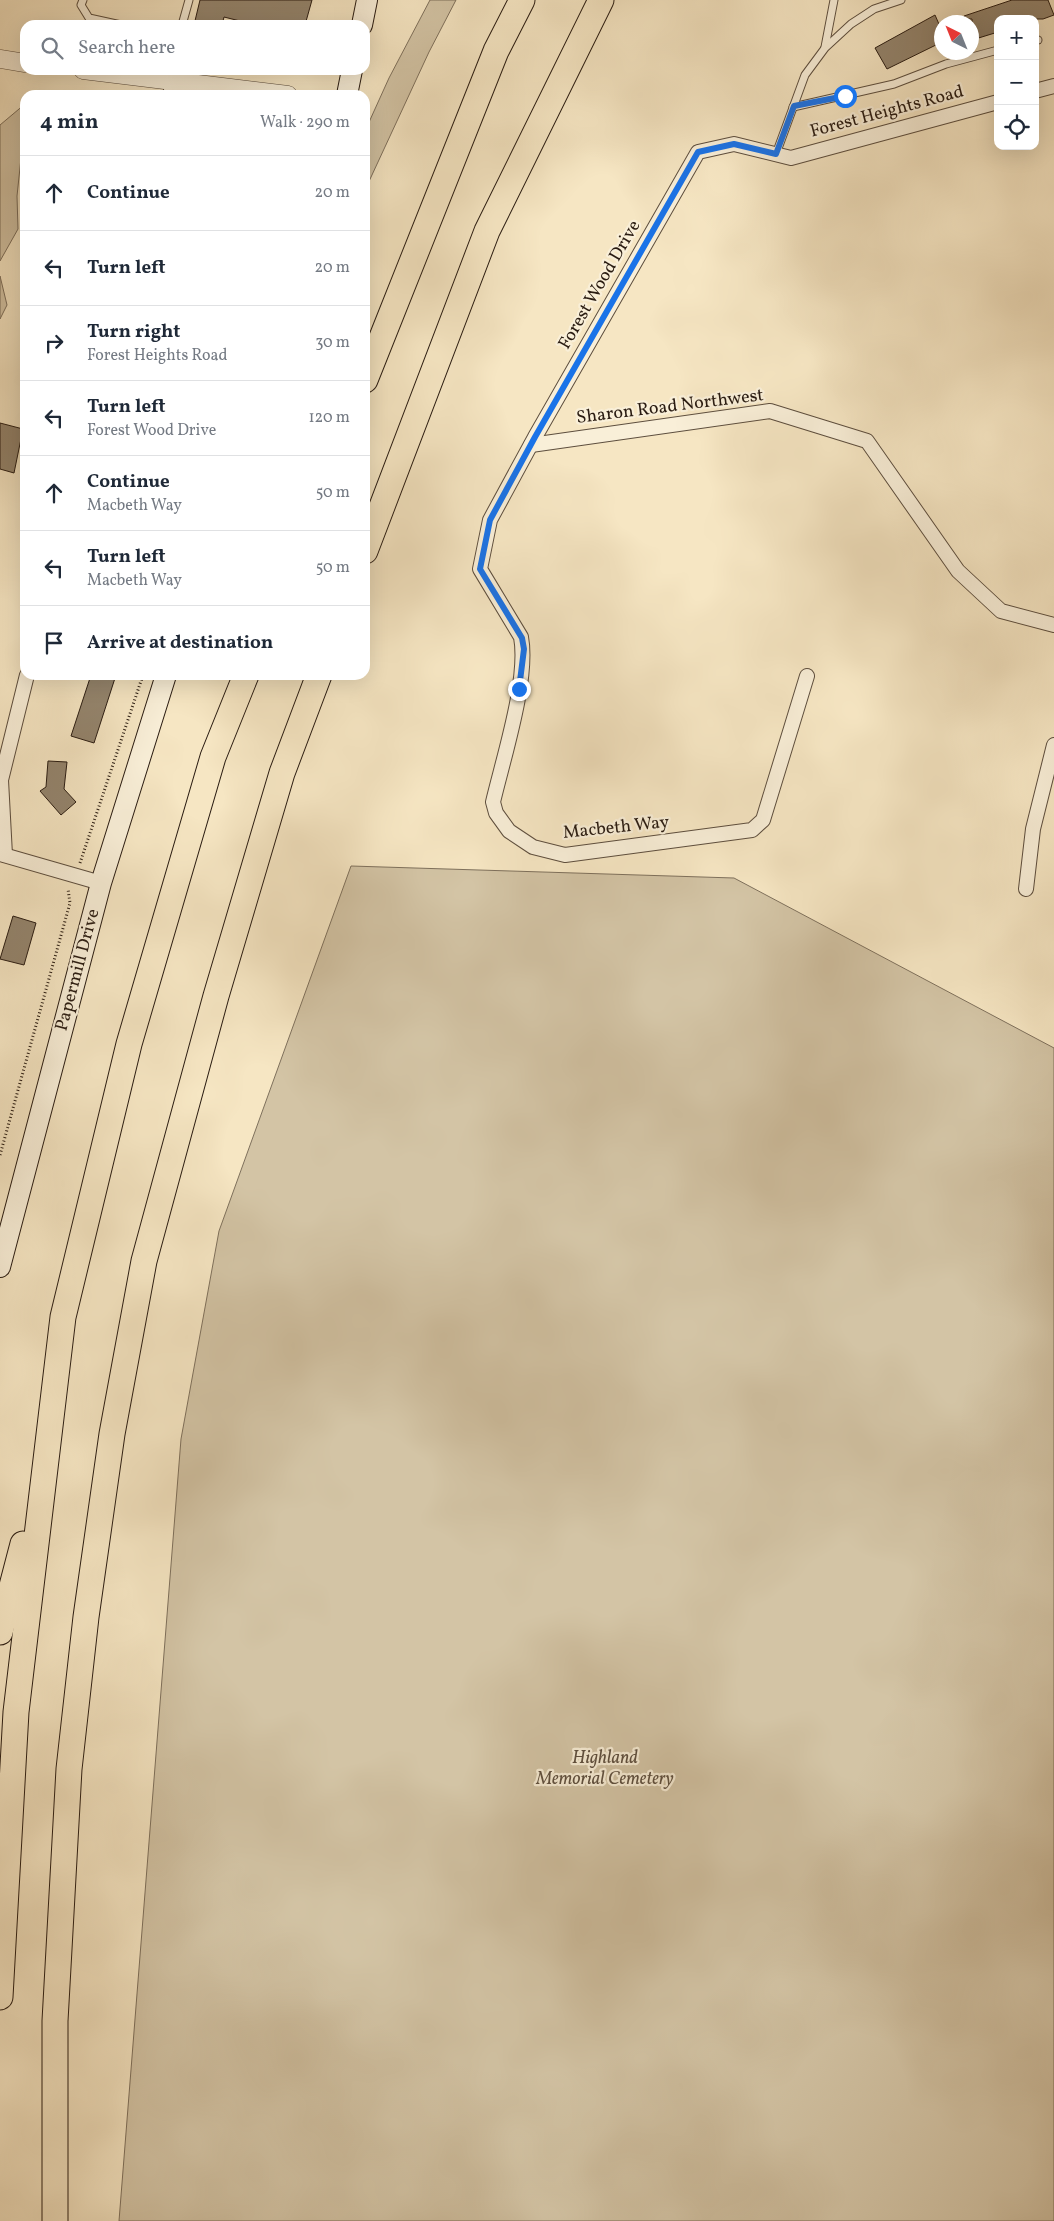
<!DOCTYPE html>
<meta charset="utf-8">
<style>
:root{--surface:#fff;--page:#f6f6f7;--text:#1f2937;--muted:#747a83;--line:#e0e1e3}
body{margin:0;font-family:Vollkorn,serif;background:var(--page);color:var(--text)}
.controls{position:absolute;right:15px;top:15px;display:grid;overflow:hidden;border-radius:10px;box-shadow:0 5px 20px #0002}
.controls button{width:45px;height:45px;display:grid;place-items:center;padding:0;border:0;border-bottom:1px solid var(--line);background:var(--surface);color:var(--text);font:25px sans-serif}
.compass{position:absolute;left:934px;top:15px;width:45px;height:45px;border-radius:50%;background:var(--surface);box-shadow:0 5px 20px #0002;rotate:317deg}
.stop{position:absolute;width:15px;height:15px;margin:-11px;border:4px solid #1a73e8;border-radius:50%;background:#fff}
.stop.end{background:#1a73e8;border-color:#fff;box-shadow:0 1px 5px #0008}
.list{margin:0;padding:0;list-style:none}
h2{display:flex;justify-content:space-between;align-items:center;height:65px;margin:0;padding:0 20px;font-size:21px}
h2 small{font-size:16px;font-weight:400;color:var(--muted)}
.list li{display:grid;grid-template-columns:32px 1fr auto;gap:15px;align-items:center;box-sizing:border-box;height:75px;padding:0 20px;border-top:1px solid var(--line)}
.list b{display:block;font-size:19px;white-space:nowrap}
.list p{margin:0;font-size:16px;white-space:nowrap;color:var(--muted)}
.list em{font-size:16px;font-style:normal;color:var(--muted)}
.icon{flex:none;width:28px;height:28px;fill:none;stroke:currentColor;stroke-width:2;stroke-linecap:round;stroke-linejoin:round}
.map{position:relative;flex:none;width:1054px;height:2221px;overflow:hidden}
.search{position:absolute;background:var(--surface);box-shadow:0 5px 20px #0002;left:20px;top:20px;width:350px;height:55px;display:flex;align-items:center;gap:12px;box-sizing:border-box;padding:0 18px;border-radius:15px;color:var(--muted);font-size:19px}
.panel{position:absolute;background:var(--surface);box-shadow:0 5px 20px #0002;left:20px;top:90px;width:350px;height:590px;border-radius:15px}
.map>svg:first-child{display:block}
.green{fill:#d3c4a5;stroke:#7e705c}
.building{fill:#94856e;stroke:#2a1c12}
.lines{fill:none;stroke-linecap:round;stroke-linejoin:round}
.service-casing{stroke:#5d4e3e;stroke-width:9}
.minor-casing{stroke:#5d4e3e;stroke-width:16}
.tertiary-casing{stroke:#5d4e3e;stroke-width:19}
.secondary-casing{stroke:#2a1c12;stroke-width:22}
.motorway-casing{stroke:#2a1c12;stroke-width:27}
.path{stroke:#2a1c12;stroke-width:3;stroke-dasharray:1 2.5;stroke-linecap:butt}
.service{stroke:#f9efd8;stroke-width:7}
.minor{stroke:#f9efd8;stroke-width:14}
.tertiary{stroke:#f9efd8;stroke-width:18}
.secondary{stroke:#f9efd8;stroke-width:20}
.motorway{stroke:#f6e6c3;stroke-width:25}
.route{stroke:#1a73e8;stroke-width:6}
.labels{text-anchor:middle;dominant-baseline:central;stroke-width:4.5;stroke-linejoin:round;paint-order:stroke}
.street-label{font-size:18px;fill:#2a1c12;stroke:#f9efd8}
.park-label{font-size:18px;font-style:italic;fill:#5d4e3e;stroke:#f9efd8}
</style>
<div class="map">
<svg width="1054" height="2221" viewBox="0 0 1054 2221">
<rect width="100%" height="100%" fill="#f6e6c3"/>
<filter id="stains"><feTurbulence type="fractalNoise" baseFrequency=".004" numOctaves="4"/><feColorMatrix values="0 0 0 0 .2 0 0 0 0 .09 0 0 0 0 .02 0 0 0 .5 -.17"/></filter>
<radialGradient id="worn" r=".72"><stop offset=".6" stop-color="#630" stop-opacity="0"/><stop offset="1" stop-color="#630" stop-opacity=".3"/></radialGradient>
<g class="green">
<path d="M430,0H456L429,52L365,190V131L389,78Z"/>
<path d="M25,104V156L21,158L17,196L18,229L0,261V125Z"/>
<path d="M0,276L7,305L0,319Z"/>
<path d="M351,866L734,878L1054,1048V2221H119L181,1439L219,1231Z"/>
</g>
<g class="building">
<path d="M200,0H312L305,25H256L224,17L222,25H194Z"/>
<path d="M1012,0H1048L1054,15L1043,19H998V32L972,40V19H964V16Z"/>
<path d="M935,15L942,31V42L887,69L875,48Z"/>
<path d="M0,423L23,429L14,473L0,469Z"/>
<path d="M91,675H116L94,743L71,736Z"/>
<path d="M48,761L67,762L64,789L76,802L61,815L40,791L46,787Z"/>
<path d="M13,916L36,923L24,965L0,959Z"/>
</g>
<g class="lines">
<defs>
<g id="service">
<path d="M83,0L81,5L89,18L121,25"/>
<path d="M182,25L189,0"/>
<path d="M1035,40H1038"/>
<path d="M825,47L834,0"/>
<path d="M793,107L894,84L946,64L998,50"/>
<path d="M776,154L805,75L825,48L851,24L874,9L901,0"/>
</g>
<g id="minor">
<path d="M1035,91L1054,86"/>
<path d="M170,95L173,82"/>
<path d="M531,445L770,411L867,441L958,571L1001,611L1054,625"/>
<path d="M807,676L763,820L752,830L565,855L533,847L509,831L496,813L493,802C503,759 529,679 521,637L480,569L490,520L535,437L698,152L734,144L791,158L998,102"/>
<path d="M0,854L101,883"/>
<path d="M5,855L1,780L27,675"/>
<path d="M1026,889L1033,829L1054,745"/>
</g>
<g id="tertiary">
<path d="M0,59L25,63"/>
<path d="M83,70L288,95"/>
</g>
<g id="secondary">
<path d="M362,25L367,0"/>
<path d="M347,95L352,70"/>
<path d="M0,1267L101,883L166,675"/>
</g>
<g id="motorway">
<path d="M365,380L496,51L522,0"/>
<path d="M365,551L487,231L601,0"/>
<path d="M0,1632L23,1544"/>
<path d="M0,1997L16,1712L63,1317L129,1044L213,757L246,675"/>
<path d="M55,2221V2021L69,1769L86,1617L112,1434L144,1261L216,996L282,773L319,675"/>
</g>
</defs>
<use href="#service" class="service-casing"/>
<use href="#minor" class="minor-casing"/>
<use href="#tertiary" class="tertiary-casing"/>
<use href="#secondary" class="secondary-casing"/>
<use href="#motorway" class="motorway-casing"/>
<g class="path">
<path d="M80,863L143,675"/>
<path d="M0,1155L70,903L68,889"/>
</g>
<use href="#service" class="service"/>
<use href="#minor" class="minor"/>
<use href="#tertiary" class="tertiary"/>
<use href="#secondary" class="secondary"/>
<use href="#motorway" class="motorway"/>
</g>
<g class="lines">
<path class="route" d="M519,689L524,649L522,638L480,569L490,520L535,437L698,152L734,144L776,154L794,106L845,96"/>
</g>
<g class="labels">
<g class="street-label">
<text transform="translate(887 112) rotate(-15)">Forest Heights Road</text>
<text transform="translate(600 285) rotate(-60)">Forest Wood Drive</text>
<text transform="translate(670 407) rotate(-7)">Sharon Road Northwest</text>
<text transform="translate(616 828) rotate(-6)">Macbeth Way</text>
<text transform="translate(78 970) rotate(-75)">Papermill Drive</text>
</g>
<g class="park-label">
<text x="605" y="1758">Highland<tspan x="605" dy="21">Memorial Cemetery</tspan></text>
</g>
</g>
<rect width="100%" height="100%" filter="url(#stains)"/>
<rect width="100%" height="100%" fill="url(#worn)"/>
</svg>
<div class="controls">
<button>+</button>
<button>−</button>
<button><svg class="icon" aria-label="locate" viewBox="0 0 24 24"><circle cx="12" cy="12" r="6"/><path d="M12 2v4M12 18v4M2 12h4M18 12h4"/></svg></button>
</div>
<svg class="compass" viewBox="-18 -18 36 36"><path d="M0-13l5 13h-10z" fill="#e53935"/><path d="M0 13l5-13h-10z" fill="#747a83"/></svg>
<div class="stop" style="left:845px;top:96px"></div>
<div class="stop end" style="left:519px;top:689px"></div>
<div class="search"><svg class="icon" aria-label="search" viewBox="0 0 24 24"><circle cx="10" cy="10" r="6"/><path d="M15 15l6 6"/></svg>Search here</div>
<section class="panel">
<h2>4 min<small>Walk · 290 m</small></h2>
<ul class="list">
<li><svg class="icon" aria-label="ahead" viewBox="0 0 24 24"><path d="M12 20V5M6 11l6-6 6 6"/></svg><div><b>Continue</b></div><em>20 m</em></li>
<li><svg class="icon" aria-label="left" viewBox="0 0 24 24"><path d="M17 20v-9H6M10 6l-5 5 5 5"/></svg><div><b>Turn left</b></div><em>20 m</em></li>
<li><svg class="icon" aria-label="right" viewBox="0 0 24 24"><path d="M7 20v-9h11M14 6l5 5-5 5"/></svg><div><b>Turn right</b><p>Forest Heights Road</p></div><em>30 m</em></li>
<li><svg class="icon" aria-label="left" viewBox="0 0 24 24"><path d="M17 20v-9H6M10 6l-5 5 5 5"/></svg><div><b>Turn left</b><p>Forest Wood Drive</p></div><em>120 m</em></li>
<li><svg class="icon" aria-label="ahead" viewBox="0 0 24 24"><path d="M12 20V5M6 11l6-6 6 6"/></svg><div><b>Continue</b><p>Macbeth Way</p></div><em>50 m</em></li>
<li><svg class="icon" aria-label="left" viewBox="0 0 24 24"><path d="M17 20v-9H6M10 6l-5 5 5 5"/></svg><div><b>Turn left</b><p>Macbeth Way</p></div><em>50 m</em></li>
<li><svg class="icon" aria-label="arrive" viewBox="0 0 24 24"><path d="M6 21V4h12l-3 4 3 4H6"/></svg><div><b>Arrive at destination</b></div></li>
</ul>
</section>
</div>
